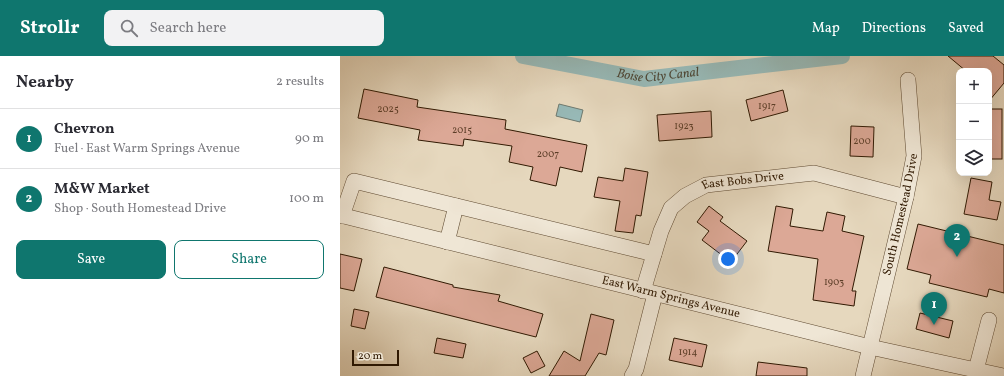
<!DOCTYPE html>
<meta charset="utf-8">
<style>
:root{--surface:#fff;--page:#f2f2f3;--text:#2b2b33;--muted:#7c7c81;--line:#e1e1e2;--accent:#0f766e}
body{margin:0;font-family:Vollkorn,serif;background:var(--page);color:var(--text)}
.controls{position:absolute;right:12px;top:12px;display:grid;overflow:hidden;border-radius:8px;box-shadow:0 4px 16px #0002}
.controls button{width:36px;height:36px;display:grid;place-items:center;padding:0;border:0;border-bottom:1px solid var(--line);background:var(--surface);color:var(--text);font:20px sans-serif}
.scale{position:absolute;left:12px;bottom:10px;width:47px;box-sizing:border-box;padding-left:4px;border:2px solid #301902;border-top:0;font-size:11px;line-height:14px;white-space:nowrap;color:#301902;-webkit-text-stroke:3px #efe6d5;paint-order:stroke}
.you{position:absolute;left:388px;top:203px;width:14px;height:14px;margin:-10px;border:3px solid #fff;border-radius:50%;background:#1a73e8;box-shadow:0 0 0 6px #1a73e833}
.badge{display:grid;place-items:center;width:26px;height:26px;border-radius:50%;background:var(--accent);color:#fff;font-size:13px;font-weight:700}
.pin{position:absolute;translate:-50% -33px;filter:drop-shadow(0 1px 2px #0008)}
.pin::after{content:'';position:absolute;top:21px;width:14px;height:12px;background:inherit;clip-path:polygon(0 0,100% 0,50% 100%)}
.list{margin:0;padding:0;list-style:none}
h2{display:flex;justify-content:space-between;align-items:center;height:52px;margin:0;padding:0 16px;font-size:17px}
h2 small{font-size:13px;font-weight:400;color:var(--muted)}
.list li{display:grid;grid-template-columns:26px 1fr auto;gap:12px;align-items:center;box-sizing:border-box;height:60px;padding:0 16px;border-top:1px solid var(--line)}
.list b{display:block;font-size:15px;white-space:nowrap}
.list p{margin:0;font-size:13px;white-space:nowrap;color:var(--muted)}
.list em{font-size:13px;font-style:normal;color:var(--muted)}
.actions{display:flex;gap:8px;padding:12px 16px}
.actions a{flex:1;padding:9px 0;border:1px solid var(--accent);border-radius:8px;text-align:center;font-size:14px;color:var(--accent)}
.actions .main{background:var(--accent);color:#fff}
.icon{flex:none;width:22px;height:22px;fill:none;stroke:currentColor;stroke-width:2;stroke-linecap:round;stroke-linejoin:round}
.map{position:relative;flex:none;width:664px;height:320px;overflow:hidden}
header{display:flex;align-items:center;gap:24px;box-sizing:border-box;height:56px;padding:0 20px;background:var(--accent);color:#fff}
header strong{font-size:19px}
nav{display:flex;gap:22px;margin-inline-start:auto;font-size:14px}
.search{width:280px;height:36px;background:var(--page);display:flex;align-items:center;gap:10px;box-sizing:border-box;padding:0 14px;border-radius:8px;color:var(--muted);font-size:15px}
main{display:flex}
aside{flex:1;background:var(--surface)}
.map>svg:first-child{display:block}
.water{fill:#97b9b7;stroke:#6e796f}
.lines{fill:none;stroke-linecap:round;stroke-linejoin:round}
.canal{stroke:#97b9b7;stroke-width:16}
.building{fill:#dca896;stroke:#301902}
.minor-casing{stroke:#5e4931;stroke-width:16}
.minor{stroke:#efe6d5;stroke-width:15}
.labels{text-anchor:middle;dominant-baseline:central;stroke-width:3;stroke-linejoin:round;paint-order:stroke}
.number-label{font-size:10px;fill:#5b3d27}
.street-label{font-size:12px;fill:#301902;stroke:#efe6d5}
.water-label{font-size:13px;font-style:italic;fill:#4f4938;stroke:#efe6d5}
</style>
<header>
<strong>Strollr</strong>
<div class="search"><svg class="icon" aria-label="search" viewBox="0 0 24 24"><circle cx="10" cy="10" r="6"/><path d="M15 15l6 6"/></svg>Search here</div>
<nav><a>Map</a><a>Directions</a><a>Saved</a></nav>
</header>
<main>
<aside>
<h2>Nearby<small>2 results</small></h2>
<ul class="list">
<li><span class="badge">1</span><div><b>Chevron</b><p>Fuel · East Warm Springs Avenue</p></div><em>90 m</em></li>
<li><span class="badge">2</span><div><b>M&amp;W Market</b><p>Shop · South Homestead Drive</p></div><em>100 m</em></li>
</ul>
<div class="actions"><a class="main">Save</a><a>Share</a></div>
</aside>
<div class="map">
<svg width="664" height="320" viewBox="0 0 664 320">
<rect width="100%" height="100%" fill="#e6d8be"/>
<filter id="stains"><feTurbulence type="fractalNoise" baseFrequency=".005" numOctaves="4"/><feColorMatrix values="0 0 0 0 .2 0 0 0 0 .09 0 0 0 0 .02 0 0 0 .5 -.17"/></filter>
<radialGradient id="worn" r=".72"><stop offset=".6" stop-color="#630" stop-opacity="0"/><stop offset="1" stop-color="#630" stop-opacity=".3"/></radialGradient>
<path class="water" d="M219,48L243,54L240,66L216,60Z"/>
<g class="lines">
<path class="canal" id="s1" d="M183,0L304,23L502,0"/>
</g>
<g class="building">
<path d="M608,0H653L664,9V27L649,45V15H626Z"/>
<path d="M24,33L78,44L77,51L166,64L165,73L247,89L242,116L220,111L216,130L190,124L193,111L169,106L172,90L124,83L123,90L78,84L80,74L18,62Z"/>
<path d="M443,34L448,55L411,65L406,44Z"/>
<rect x="649" y="53" width="13" height="50"/>
<path d="M371,55L372,81L319,85L317,59Z"/>
<path d="M511,70L534,71L533,101L510,100Z"/>
<path d="M285,112L308,116L301,160L296,159L293,177L275,175L280,145L254,141L258,121L283,125Z"/>
<path d="M631,122L652,126L649,144L661,146L657,164L624,158Z"/>
<path d="M369,150L383,161L380,165L407,185L391,206L362,184L369,175L357,166Z"/>
<path d="M436,150L453,153L450,170L483,175L487,156L505,160L502,175L524,180L512,235H516L514,250L473,244L478,203L428,195Z"/>
<path d="M578,168L664,189V237L649,233L647,241L589,227L591,219L567,213Z"/>
<path d="M0,198L22,203L14,235L0,232Z"/>
<path d="M44,211L113,229V231L160,239L158,245L203,258L196,281L36,241Z"/>
<path d="M14,253L29,256L25,273L11,270Z"/>
<path d="M580,257L613,265L609,282L576,273Z"/>
<path d="M251,258L274,264L266,299L259,297L245,320H209L224,295L240,305Z"/>
<path d="M97,282L126,288L123,302L94,297Z"/>
<path d="M334,282L367,289L362,311L329,304Z"/>
<path d="M197,295L205,310L191,317L183,302Z"/>
<path d="M418,306L467,312V320H416Z"/>
</g>
<g class="lines">
<defs>
<g id="minor">
<path id="s2" d="M0,159L530,291L663,320"/>
<path d="M2,160L14,125L314,198"/>
<path d="M107,186L116,150"/>
<path id="s3" d="M303,235L321,175L331,152L345,140L366,129L474,117L566,141"/>
<path d="M636,314L649,264"/>
<path d="M292,320L296,313L315,238"/>
<path id="s4" d="M523,320L566,141L574,100L568,24"/>
</g>
</defs>
<use href="#minor" class="minor-casing"/>
<use href="#minor" class="minor"/>
</g>
<g class="labels">
<g class="number-label">
<text x="427" y="50">1917</text>
<text x="48" y="53">2025</text>
<text x="344" y="70">1923</text>
<text x="122" y="74">2015</text>
<text x="522" y="85">200</text>
<text x="208" y="98">2007</text>
<text x="494" y="226">1903</text>
<text x="348" y="296">1914</text>
</g>
<g class="street-label">
<text stroke="none"><textPath href="#s3" startOffset="167">East Bobs Drive</textPath></text>
<text stroke="none"><textPath href="#s4" startOffset="166">South Homestead Drive</textPath></text>
<text stroke="none"><textPath href="#s2" startOffset="341">East Warm Springs Avenue</textPath></text>
</g>
<g class="water-label">
<text stroke="none"><textPath href="#s1" startOffset="137">Boise City Canal</textPath></text>
</g>
</g>
<rect width="100%" height="100%" filter="url(#stains)"/>
<rect width="100%" height="100%" fill="url(#worn)"/>
</svg>
<div class="controls">
<button>+</button>
<button>−</button>
<button><svg class="icon" aria-label="layers" viewBox="0 0 24 24"><path d="M12 4l9 5-9 5-9-5zM3 14l9 5 9-5"/></svg></button>
</div>
<div class="scale">20 m</div>
<div class="you"></div>
<div class="pin badge" style="left:594px;top:269px">1</div>
<div class="pin badge" style="left:617px;top:201px">2</div>
</div>
</main>
